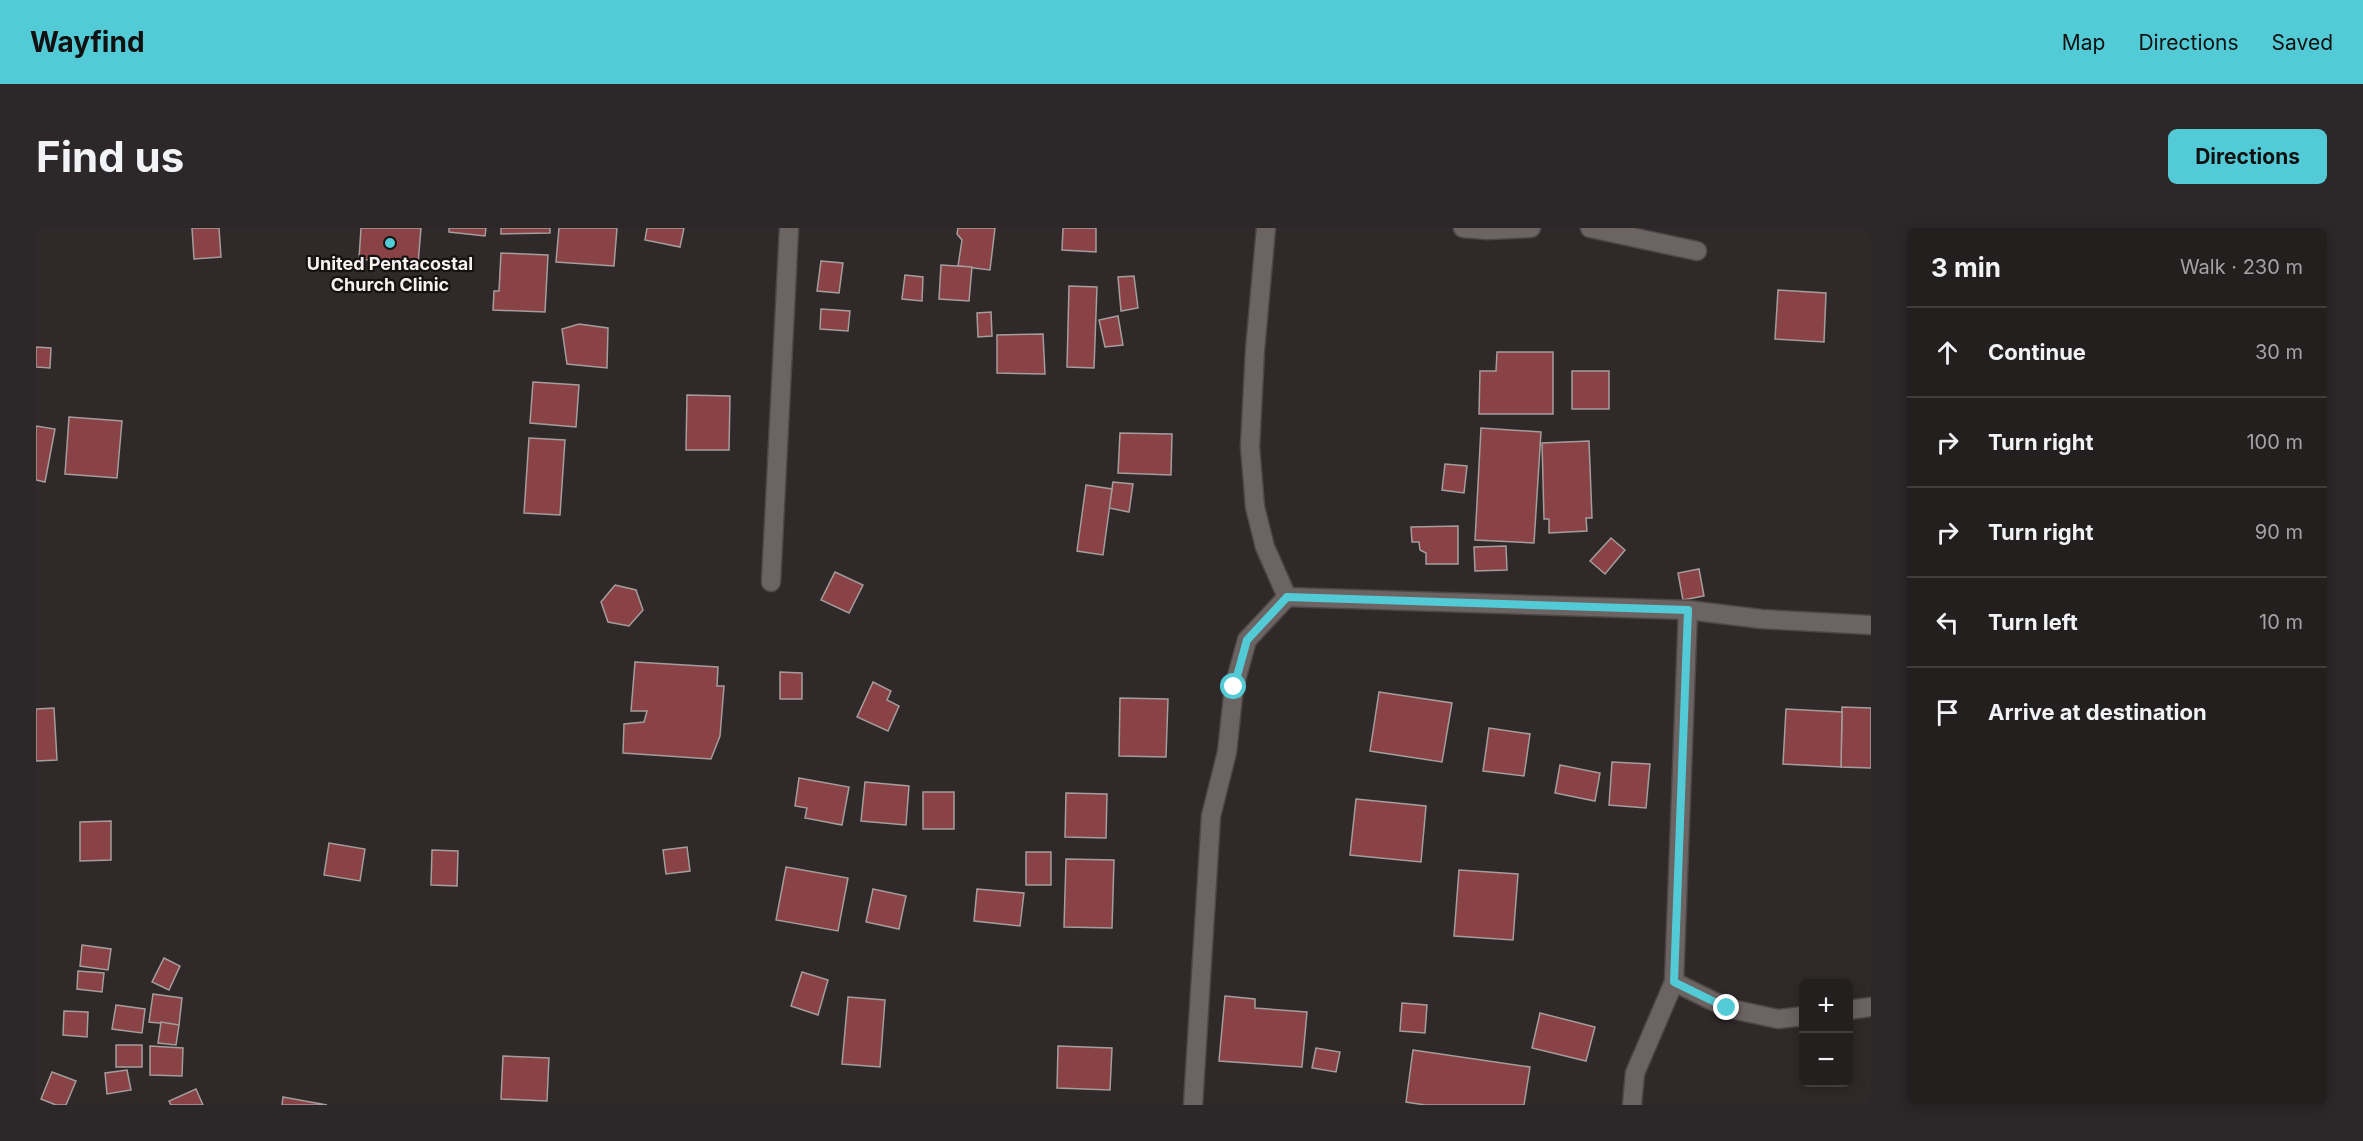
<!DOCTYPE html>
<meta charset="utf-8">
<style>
:root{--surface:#241f1f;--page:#2c2728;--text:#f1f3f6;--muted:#a3a2a4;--line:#413d3d;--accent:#52cbd7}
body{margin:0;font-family:Inter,sans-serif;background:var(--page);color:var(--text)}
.controls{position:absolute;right:18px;bottom:18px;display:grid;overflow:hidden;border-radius:9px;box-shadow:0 3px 15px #0003}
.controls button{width:54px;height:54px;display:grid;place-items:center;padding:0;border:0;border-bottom:2px solid var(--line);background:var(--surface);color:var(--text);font:30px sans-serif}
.stop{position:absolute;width:18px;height:18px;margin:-14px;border:4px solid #52cbd7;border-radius:50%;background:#fff}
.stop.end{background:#52cbd7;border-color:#fff;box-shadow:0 2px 6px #0008}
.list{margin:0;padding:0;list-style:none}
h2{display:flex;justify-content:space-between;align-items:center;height:78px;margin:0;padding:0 24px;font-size:26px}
h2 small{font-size:20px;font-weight:400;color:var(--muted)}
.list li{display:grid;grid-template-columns:39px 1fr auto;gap:18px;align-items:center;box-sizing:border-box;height:90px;padding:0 24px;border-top:2px solid var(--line)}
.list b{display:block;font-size:22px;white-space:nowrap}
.list em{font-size:20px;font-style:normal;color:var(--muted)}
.icon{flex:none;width:33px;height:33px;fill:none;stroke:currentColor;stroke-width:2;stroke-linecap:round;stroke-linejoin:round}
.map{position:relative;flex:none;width:1835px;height:877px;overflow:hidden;border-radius:9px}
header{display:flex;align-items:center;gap:36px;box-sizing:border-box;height:84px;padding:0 30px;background:var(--accent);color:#111}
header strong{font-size:28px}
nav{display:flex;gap:33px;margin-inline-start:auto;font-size:21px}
.intro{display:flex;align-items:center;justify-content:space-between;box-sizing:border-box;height:144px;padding:0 36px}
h1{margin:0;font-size:42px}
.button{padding:15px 27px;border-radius:9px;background:var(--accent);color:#111;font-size:21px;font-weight:700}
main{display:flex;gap:36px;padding:0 36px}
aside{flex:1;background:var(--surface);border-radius:9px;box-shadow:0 3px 15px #0003}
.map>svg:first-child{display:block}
.building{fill:#894346;stroke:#a59c9c;stroke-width:1.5}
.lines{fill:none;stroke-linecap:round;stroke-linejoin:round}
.street-casing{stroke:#4e4747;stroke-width:21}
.street{stroke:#6c6363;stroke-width:18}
.route{stroke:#52cbd7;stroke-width:8}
.poi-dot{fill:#52cbd7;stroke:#161212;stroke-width:2}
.labels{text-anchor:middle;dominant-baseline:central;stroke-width:4.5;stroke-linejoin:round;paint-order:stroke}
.poi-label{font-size:18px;font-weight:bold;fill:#f7f2f2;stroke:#161212}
</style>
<header>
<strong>Wayfind</strong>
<nav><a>Map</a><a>Directions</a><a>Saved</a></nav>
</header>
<div class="intro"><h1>Find us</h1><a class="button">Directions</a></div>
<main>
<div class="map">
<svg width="1835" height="877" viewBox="0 0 1835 877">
<rect width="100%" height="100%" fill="#302929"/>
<g class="building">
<path d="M156,0H183L185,29L158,31Z"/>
<path d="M325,0H385L382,36L323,31Z"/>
<path d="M413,0H450L449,8L413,4Z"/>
<path d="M465,0H514V5L465,6Z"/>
<path d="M523,0H581L578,38L520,34Z"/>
<path d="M611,0H648L644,19L609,12Z"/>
<path d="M922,0H959L954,42L922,38L926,12L921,6Z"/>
<path d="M1027,0H1060V24L1026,22Z"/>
<path d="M465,25L512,27L509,84L457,82L458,63H463Z"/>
<path d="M785,33L807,35L803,65L781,63Z"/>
<path d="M905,37L936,39L933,73L903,71Z"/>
<path d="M869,47L887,49L886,73L866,71Z"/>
<path d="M1098,48L1102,80L1085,83L1082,49Z"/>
<path d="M1033,58L1061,59L1058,140L1031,139Z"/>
<path d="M1742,62L1790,65L1788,114L1739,111Z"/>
<path d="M785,81L814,83L812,103L784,101Z"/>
<path d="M955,84L956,108L942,109L941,85Z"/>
<path d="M1082,88L1087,117L1069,119L1063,92Z"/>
<path d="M543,96L572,100L571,140L531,136L526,101Z"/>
<path d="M1007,106L1009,146L961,145V107Z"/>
<path d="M0,119L15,120L14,140L0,139Z"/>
<path d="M1461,124H1517V186H1443L1444,143H1460Z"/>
<rect x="1536" y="143" width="37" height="38"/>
<path d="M497,154L543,157L540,199L494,195Z"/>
<path d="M651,167L694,168L693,222H650Z"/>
<path d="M33,189L86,193L81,250L29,246Z"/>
<path d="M0,198L19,201L9,254L0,252Z"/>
<path d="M1445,200L1505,204L1498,315L1439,312Z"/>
<path d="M1084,205L1136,206L1135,247L1082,245Z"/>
<path d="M493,210L529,212L524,287L488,285Z"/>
<path d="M1553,213L1556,290H1550L1551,303L1513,305V291H1508L1506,215Z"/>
<path d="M1409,236L1431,238L1428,265L1406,262Z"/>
<path d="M1077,254L1097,256L1093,284L1073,280Z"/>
<path d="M1050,257L1076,261L1067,327L1041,323Z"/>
<path d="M1422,298V336H1390V325L1384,322L1383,314H1376L1375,299Z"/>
<path d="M1575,310L1589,322L1569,346L1554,333Z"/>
<path d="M1470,318L1471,342L1439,343L1438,319Z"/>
<path d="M1663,341L1668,368L1647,372L1642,345Z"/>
<path d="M799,344L827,357L813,385L785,372Z"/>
<path d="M579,357L600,362L607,382L593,398L572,394L565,374Z"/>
<path d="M599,434L682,439L681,458H688L684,508L675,531L587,525L588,496L608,494L611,483H595Z"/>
<path d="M744,444L766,445V471H744Z"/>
<path d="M837,454L855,463L851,472L863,478L852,503L821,489Z"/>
<path d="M1343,464L1416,475L1406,534L1334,523Z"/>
<path d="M1084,470L1132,471L1130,529L1083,528Z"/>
<path d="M1806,479L1835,480V540L1805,539Z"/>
<path d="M18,480L21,532L0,533V481Z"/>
<path d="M1750,481L1806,484L1805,539L1747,536Z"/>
<path d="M1453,500L1494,506L1488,548L1447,543Z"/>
<path d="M1576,534L1614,536L1610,580L1573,577Z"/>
<path d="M1524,537L1564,545L1559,573L1519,565Z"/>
<path d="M763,550L813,559L806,597L769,590L771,580L759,578Z"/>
<path d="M829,554L873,558L870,597L825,593Z"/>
<rect x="887" y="564" width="31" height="37"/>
<path d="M1030,565L1071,566L1070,610L1029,609Z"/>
<path d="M1320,571L1390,578L1385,634L1314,627Z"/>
<path d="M75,593V632L44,633V594Z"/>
<path d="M293,615L329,621L324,653L288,647Z"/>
<path d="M651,619L654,643L630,646L627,622Z"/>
<path d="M396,622L422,623L421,658L395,657Z"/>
<rect x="990" y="624" width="25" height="33"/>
<path d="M1030,631L1078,632L1076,700L1028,699Z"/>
<path d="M750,639L812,650L802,703L740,692Z"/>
<path d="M1423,642L1482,646L1477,712L1418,708Z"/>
<path d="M837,661L870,668L863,701L830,694Z"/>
<path d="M941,661L988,665L984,698L938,693Z"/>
<path d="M46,717L75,721L72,742L44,738Z"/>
<path d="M128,730L144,738L133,762L116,754Z"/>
<path d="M42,743L68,745L66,764L41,761Z"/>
<path d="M766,744L792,752L782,787L755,778Z"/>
<path d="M117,766L146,770L143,797L113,794Z"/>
<path d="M1189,768L1219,771V780L1271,784L1266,839L1183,833Z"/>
<path d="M812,769L849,772L844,839L806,836Z"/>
<path d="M1366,775L1391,777L1389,805L1364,803Z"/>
<path d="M80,777L109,781L106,805L76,801Z"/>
<path d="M28,783L52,784L51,809L27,807Z"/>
<path d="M1504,785L1559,799L1550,833L1496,820Z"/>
<path d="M125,794L143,797L140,817L122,815Z"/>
<rect x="80" y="817" width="26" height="22"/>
<path d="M114,818L147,820L146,848L114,847Z"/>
<path d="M1022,818L1076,820L1074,862L1021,860Z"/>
<path d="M1280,820L1304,824L1300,844L1276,840Z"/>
<path d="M1377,822L1494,839L1488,877H1389L1370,874Z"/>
<path d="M467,828L513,830L511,873L465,871Z"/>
<path d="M91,842L95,862L71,866L69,845Z"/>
<path d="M16,844L40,853L30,877H20L5,871Z"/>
<path d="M160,861L167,877H135L133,873Z"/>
<path d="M247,869L291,877H246Z"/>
</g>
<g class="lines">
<defs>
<g id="street">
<path d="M1427,0L1451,2L1495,0"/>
<path d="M1554,0L1661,23"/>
<path d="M735,354L753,0"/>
<path d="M1251,369L1652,382L1725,391L1835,397"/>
<path d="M1638,754L1691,780L1742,791L1768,788"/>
<path d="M1812,782L1835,779"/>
<path d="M1157,877L1175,588L1191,524L1198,459L1211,412L1251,369L1229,319L1219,279L1214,219L1219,122L1230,0"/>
<path d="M1596,877L1599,845L1638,754L1652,382"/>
</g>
</defs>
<use href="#street" class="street-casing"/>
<use href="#street" class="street"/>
</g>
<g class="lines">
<path class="route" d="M1198,459L1211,412L1251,369L1652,382L1638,754L1691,780"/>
</g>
<circle class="poi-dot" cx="354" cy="15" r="6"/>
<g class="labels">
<g class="poi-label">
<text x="354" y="35">United Pentacostal<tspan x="354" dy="21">Church Clinic</tspan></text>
</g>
</g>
</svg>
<div class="controls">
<button>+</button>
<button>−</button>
</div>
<div class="stop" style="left:1198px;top:459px"></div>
<div class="stop end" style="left:1691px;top:780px"></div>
</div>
<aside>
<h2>3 min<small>Walk · 230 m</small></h2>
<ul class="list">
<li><svg class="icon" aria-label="ahead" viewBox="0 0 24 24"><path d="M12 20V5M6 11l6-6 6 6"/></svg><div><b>Continue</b></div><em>30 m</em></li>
<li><svg class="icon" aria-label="right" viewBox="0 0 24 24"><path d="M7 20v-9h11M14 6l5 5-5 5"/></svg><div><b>Turn right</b></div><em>100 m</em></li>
<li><svg class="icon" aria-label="right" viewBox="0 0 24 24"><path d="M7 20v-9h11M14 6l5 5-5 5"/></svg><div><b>Turn right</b></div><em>90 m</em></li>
<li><svg class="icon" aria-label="left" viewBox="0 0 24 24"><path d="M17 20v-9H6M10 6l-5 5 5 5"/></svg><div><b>Turn left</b></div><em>10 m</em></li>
<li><svg class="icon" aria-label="arrive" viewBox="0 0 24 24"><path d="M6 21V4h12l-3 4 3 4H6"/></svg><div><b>Arrive at destination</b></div></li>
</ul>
</aside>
</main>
